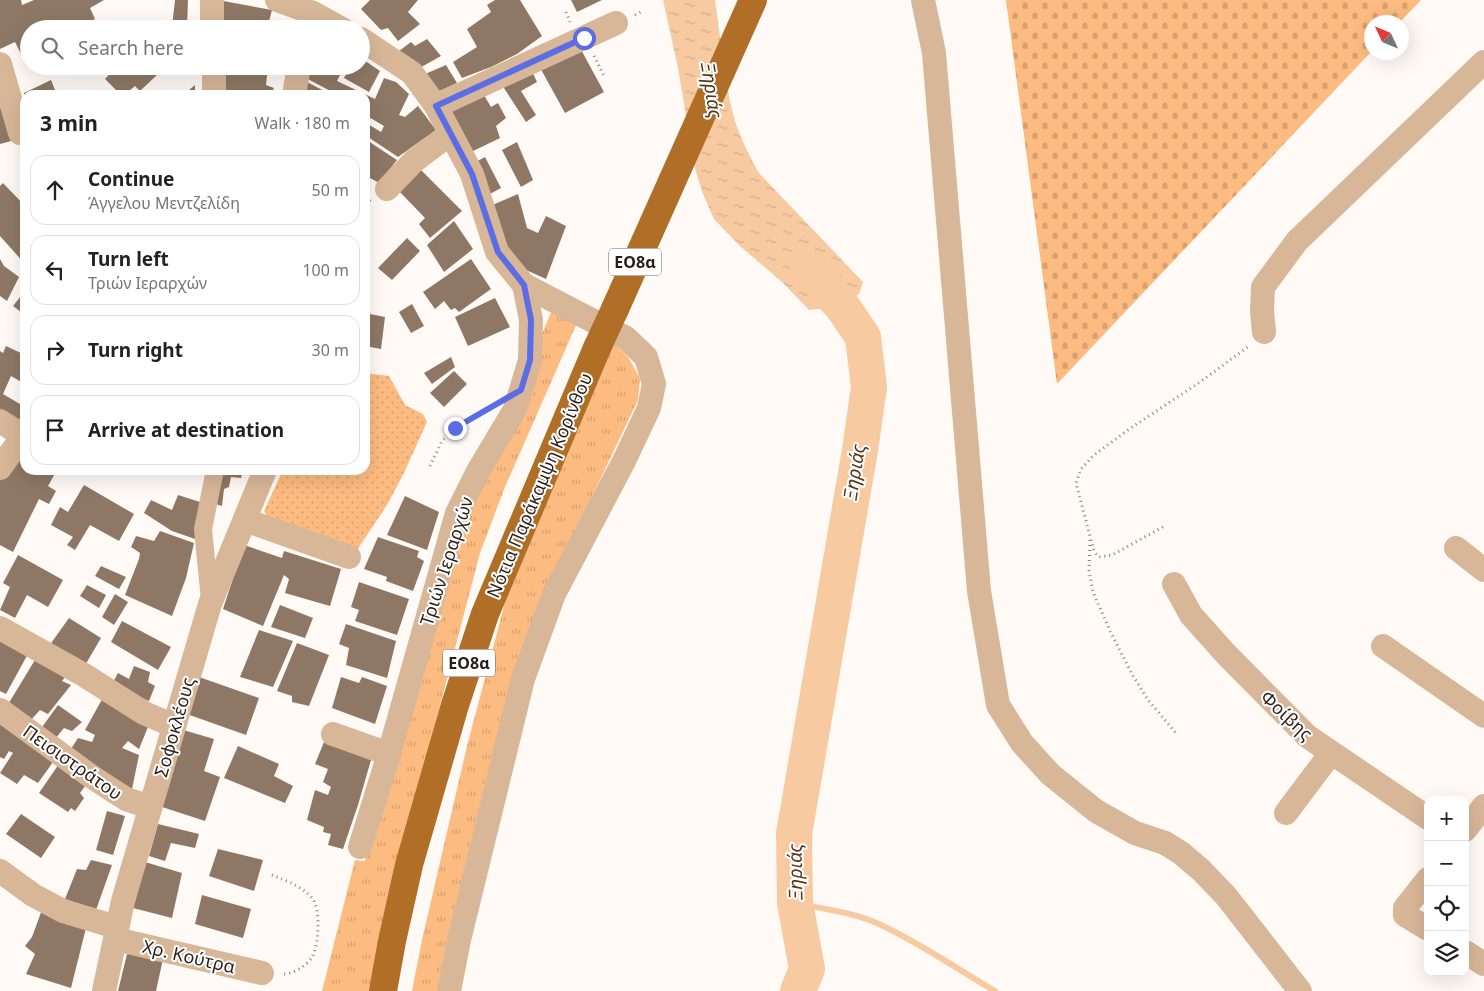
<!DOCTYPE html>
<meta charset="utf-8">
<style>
:root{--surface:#fff;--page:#f6f6f6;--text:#222;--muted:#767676;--line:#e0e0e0}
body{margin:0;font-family:"Noto Sans",sans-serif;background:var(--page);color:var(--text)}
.controls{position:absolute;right:15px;bottom:15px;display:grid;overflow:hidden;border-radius:10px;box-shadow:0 5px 20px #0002}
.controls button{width:45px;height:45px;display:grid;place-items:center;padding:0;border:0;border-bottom:1px solid var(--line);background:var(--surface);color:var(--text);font:25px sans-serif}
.compass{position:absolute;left:1364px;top:15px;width:45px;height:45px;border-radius:50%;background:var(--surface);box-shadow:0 5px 20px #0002;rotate:314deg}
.stop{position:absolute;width:15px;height:15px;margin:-11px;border:4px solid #5a6de4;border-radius:50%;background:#fff}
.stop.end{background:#5a6de4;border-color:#fff;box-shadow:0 1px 5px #0008}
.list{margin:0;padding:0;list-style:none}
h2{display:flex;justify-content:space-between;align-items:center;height:65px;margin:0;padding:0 20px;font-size:21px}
h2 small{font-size:16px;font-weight:400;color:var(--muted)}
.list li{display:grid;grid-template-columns:32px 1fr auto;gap:15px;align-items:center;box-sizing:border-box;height:70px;margin:0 10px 10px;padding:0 10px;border:1px solid var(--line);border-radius:15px}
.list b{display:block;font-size:19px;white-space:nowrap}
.list p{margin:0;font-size:16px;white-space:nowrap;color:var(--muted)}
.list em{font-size:16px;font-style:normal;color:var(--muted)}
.icon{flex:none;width:28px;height:28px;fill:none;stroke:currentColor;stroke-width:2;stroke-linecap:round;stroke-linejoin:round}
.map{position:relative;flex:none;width:1484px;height:991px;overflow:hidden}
.search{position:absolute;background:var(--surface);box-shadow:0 5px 20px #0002;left:20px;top:20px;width:350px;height:55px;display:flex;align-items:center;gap:12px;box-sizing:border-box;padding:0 18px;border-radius:28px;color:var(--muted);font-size:19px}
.panel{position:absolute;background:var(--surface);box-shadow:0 5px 20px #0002;left:20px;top:90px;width:350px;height:385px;border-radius:15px}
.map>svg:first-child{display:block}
.grass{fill:url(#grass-tufts)}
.cemetery{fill:url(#cemetery-stones)}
.park{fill:url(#park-dots)}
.water{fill:url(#water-ripples)}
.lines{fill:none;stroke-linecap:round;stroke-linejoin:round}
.stream{stroke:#f8caa1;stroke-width:6}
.river{stroke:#f8caa1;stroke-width:36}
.building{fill:#8e7865}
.path{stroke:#8a827c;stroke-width:3;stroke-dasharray:1 4;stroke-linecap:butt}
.pedestrian{stroke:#d8b698;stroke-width:18}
.minor{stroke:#d8b698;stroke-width:24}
.trunk{stroke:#b06e26;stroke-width:28}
.trunk-bridge{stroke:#b06e26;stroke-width:28}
.route{stroke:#5a6de4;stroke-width:6}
.labels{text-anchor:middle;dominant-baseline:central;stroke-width:4;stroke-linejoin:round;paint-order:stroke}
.shield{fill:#fff;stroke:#68625d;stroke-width:1}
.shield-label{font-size:16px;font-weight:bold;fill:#281f18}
.street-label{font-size:18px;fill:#281f18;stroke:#fff}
.water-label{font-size:19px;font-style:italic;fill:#563719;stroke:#fff}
</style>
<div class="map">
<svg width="1484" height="991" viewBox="0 0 1484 991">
<defs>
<pattern id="grass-tufts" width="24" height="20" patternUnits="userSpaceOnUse" patternTransform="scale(1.25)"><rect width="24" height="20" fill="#fcbb80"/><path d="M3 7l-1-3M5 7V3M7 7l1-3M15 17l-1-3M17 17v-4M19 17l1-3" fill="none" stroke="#d8a06e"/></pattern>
<pattern id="cemetery-stones" width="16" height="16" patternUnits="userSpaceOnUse" patternTransform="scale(1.25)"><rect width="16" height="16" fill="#fcbb80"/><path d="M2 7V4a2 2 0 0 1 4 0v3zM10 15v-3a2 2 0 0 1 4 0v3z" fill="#d8a06e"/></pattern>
<pattern id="park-dots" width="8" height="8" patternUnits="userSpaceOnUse" patternTransform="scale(1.25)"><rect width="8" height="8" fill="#fcbb80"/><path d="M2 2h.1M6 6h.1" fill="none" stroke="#d8a06e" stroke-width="1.8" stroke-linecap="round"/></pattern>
<pattern id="water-ripples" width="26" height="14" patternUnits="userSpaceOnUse" patternTransform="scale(1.25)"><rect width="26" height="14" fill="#f8caa1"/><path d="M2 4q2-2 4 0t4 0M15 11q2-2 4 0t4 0" fill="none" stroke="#d5ad8a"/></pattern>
</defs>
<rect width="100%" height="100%" fill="#fffaf5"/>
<g class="grass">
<path d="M552,310L577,323L505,487L480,553L426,759L372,991H322L355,860L365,861L459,532Z"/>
<path d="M612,341L628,357L640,378L638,400L569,545L492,757L445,950L437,991H412L422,940L467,746L507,595Z"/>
</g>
<path class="cemetery" d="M1006,0H1421L1400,22H1372L1371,52L1057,384Z"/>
<path class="park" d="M365,373L389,376L405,405L423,414L427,422L403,475L387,505L357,550L269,519L264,511L283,470H365Z"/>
<path class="water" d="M663,0H715C721,40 724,82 735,121C741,139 750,157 759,173L863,282L859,294L842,306L809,310L782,282L740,246L714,219L703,194L695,169L678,68Z"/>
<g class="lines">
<path class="stream" d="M795,903C823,909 854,912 881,925C920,943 957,969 995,991"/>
<path class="river" d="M798,991L807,969L795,903L794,834L860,450L869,387L863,337L842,306L808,269"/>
</g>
<g class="building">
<path d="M0,0H21L22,5L34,0H104L90,8L95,19L73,29H31L24,12L31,29H29V66H27L15,42L0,49Z"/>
<path d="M175,0H188L187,29H164L172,27Z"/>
<path d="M218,0L272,10L267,29H218Z"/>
<path d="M370,0H418L408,12L420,24L398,41L388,28L381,30L361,9Z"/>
<path d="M495,0H520L542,36L517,54L491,67L462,78L453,62L477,47L467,29L491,12L487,5Z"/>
<path d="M571,0H602L577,12Z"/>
<path d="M289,24L300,27V29H287Z"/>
<path d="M427,39L441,56L416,70L399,51L411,42L415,46Z"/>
<path d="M579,46L604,92L565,113L538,64Z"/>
<path d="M361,58L380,71L369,92L344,78L350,66H361Z"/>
<path d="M446,65L457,83L435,93L423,75Z"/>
<path d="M117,66H157L152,71L157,75L140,91L135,86L124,95H121L105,79Z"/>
<path d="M220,66H268L266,85L274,88L271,95H219Z"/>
<path d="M306,66H333L342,71L337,81L375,99L384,78L396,82L409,94L399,115L405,117L418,106L436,130L398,157L365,135L366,123L381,132L384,126L367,116L369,112L365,110V95H338L304,77Z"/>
<path d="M531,69L537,82L521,91L536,115L526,122L502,85Z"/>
<path d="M51,80L57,95H24V93Z"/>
<path d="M303,80L332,95H307L300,92Z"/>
<path d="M195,85V95H183Z"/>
<path d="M0,90L15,140L0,144Z"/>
<path d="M481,90L491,107L498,103L506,118L496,126L500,138L467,154L444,108Z"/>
<path d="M365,139L397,160L379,183L370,178L365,188Z"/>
<path d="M517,142L533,180L521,187L502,150Z"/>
<path d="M485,157L501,188L486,196L472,164Z"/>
<path d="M418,167L462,211L430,238L419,224L425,218L397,189Z"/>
<path d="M3,183L25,206V264L0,236V186Z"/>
<path d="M518,194L527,228L538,233L546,216L566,226L546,279L515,265L490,206Z"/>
<path d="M365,199L371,200L365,215Z"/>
<path d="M454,221L473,249L444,272L427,245Z"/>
<path d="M407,238L420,251L392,280L378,268Z"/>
<path d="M0,259L4,266L19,277L7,301L0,296Z"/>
<path d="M471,259L491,289L459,312L455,308L451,310L444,301L435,309L423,292Z"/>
<path d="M25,291V315L13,306Z"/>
<path d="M495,298L510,327L468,346L455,317Z"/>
<path d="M412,304L424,326L411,333L399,312Z"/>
<path d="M365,307H370V314L385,317L381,349L365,346Z"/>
<path d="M6,346L25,355V380L23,383L11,376L3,394L25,407V412L15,425L0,416V351L3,353Z"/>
<path d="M451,357L455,367L432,384L424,373Z"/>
<path d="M454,371L467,384L444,407L430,393Z"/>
<path d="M25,449V470H57L48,486L56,491L49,504L39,499L13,552L0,545V476Z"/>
<path d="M221,470H243L241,478L231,477L229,487L224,489L222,506L215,504Z"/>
<path d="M84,485L134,514L119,541L90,525L75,550L67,545L73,537L51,525L60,507L68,512Z"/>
<path d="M178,495L200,502L195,539L172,531L144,513L151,500L172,510Z"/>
<path d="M405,496L439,512L427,550L387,535Z"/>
<path d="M160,531L194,543L186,578L172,616L125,595L139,559L140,553L131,547L136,536L154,541Z"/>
<path d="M378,537L419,551L417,557L424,561L413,591L386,581L387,577L364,569Z"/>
<path d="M244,545L282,558L284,551L341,569L330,606L285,593L289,579L284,575L263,626L223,609Z"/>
<path d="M18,555L63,580L48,607L27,595L15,618L0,610L10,587L3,583Z"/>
<path d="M101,566L126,577L119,589L95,576Z"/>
<path d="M359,582L409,599L397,635L355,621L359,610L351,607Z"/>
<path d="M87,585L106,595L99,608L80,596Z"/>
<path d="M115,594L128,602L114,625L102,617Z"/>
<path d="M280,605L313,618L305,638L271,627Z"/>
<path d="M69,618L101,638L84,667L49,646Z"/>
<path d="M122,621L171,647L158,670L111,642Z"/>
<path d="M346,624L396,641L387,678L346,665L349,648L339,644Z"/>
<path d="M259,630L293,641L273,687L240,677Z"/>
<path d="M0,637L29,652L6,694L0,691Z"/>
<path d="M297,643L329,655L309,706L292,702V696L277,691Z"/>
<path d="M38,655L69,672L62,681L71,685L48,714L40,710L30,721L7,706Z"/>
<path d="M134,666L150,672L148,682L155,686L149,701L110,688L118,673L129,679Z"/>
<path d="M199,677L259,698L246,735L184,713Z"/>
<path d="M341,677L359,683L362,677L387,686L375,724L332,708Z"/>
<path d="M105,694L150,722L139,749L128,741L122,748L139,755L131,794L69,752L78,738L92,742L95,735L85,730Z"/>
<path d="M58,705L82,722L72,731L64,728L55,739L40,730Z"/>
<path d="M0,718L56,758L38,783L24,775L17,784L0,773L13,753L9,751L4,759L0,757Z"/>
<path d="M180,729L214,739L204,771L220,777L205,821L159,806Z"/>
<path d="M324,742L371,760L358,805L343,849L328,845L331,834L323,832L324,827L307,820L315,790L328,795L331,787L323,782L328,769L315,764Z"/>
<path d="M238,746L279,764L274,776L293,786L285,803L224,778Z"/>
<path d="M61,761L88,782L80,793L84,798L75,811L71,808L68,812L39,793Z"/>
<path d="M107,811L125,816L113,855L96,850Z"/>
<path d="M21,814L55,837L41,858L6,834Z"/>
<path d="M158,824L199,834L195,848L171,843L165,861L149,856Z"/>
<path d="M218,849L263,860L254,891L209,876Z"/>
<path d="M91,860L112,865L96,910L65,899L77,869L86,870Z"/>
<path d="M145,862L182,873L172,918L133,908Z"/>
<path d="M202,895L251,909L243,938L195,924Z"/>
<path d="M43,907L87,924L71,988L26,974L35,954L25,946L32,937Z"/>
<path d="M128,950L163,959L156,991H118Z"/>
</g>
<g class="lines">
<g class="path">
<path d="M566,12L570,22"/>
<path d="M635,15L643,11"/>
<path d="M594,56L605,78"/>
<path d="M430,466L442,441L455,428L488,410"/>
<path d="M1163,527L1112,555L1099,557L1094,551L1076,483L1081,469L1094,455L1128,430L1200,382L1249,346"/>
<path d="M1090,540L1089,570L1093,592L1111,633L1132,674L1148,700L1176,733"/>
<path d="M272,875C286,881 302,886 312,898C321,907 319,947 312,957C307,966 293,974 283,974"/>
</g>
<path class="pedestrian" d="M210,600L203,529L215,470"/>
<g class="minor">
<path d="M212,0V29"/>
<path d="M277,0L313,13L342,29"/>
<path d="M923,0L934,53L979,591L998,705L1022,743L1050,774L1096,811L1135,833L1165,843L1181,853L1201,870L1226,896L1300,991"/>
<path d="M0,64L20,133"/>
<path d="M214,66V95"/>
<path d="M294,95L299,66"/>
<path d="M436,106L616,23"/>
<path d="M387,189L414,161L450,134"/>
<path d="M1264,332L1262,311L1263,287L1297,241L1484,62"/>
<path d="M0,421L23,436"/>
<path d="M0,468L25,433"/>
<path d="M245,520L349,557"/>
<path d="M1456,548L1484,570"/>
<path d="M1174,584L1191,615L1225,653L1307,736L1428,818"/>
<path d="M0,628L84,675L144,713L174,726"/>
<path d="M1383,646L1484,716"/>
<path d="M0,710L92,777L126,799L150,807"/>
<path d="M333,734L389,754"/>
<path d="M1286,813L1331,753"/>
<path d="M1465,830L1484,806"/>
<path d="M360,847L389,754L457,513L477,473L514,411L521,390L530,360L531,320L524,285L497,252L472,174L436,106L412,73L361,39"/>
<path d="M0,871L33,895L63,911L116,927"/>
<path d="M1428,879L1405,908V915L1428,929"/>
<path d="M115,939L262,973"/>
<path d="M1465,952L1484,964"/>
<path d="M104,991L123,901L210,604L265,470"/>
<path d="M449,991L459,940L523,679L554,594L624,461L649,408L654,384L646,357L626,338L524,285"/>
</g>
<g class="trunk">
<path d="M615,309L753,0"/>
<path d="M383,991L392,941L409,865L455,705L485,614L597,348"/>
</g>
<path class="trunk-bridge" d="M597,348L615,309"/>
</g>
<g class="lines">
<path class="route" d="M455,428L521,390L530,360L531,320L524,285L498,252L472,174L436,106L584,38"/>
</g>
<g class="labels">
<g class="shield">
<rect x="609" y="248.5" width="52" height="27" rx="4"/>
<rect x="443" y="649.5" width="52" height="27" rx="4"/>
</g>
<g class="shield-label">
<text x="635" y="262">ΕΟ8α</text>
<text x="469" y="663">ΕΟ8α</text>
</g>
<g class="street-label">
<text transform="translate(539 485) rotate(-67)">Νότια Παράκαμψη Κορίνθου</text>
<text transform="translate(446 561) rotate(-72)">Τριών Ιεραρχών</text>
<text transform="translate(1287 715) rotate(43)">Φοίβης</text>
<text transform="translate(174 727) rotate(-74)">Σοφοκλέους</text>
<text transform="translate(73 762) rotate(35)">Πεισιστράτου</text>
<text transform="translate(189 956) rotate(13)">Χρ. Κούτρα</text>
</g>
<g class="water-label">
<text transform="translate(712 90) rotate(81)">Ξηριάς</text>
<text transform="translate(854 472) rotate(-81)">Ξηριάς</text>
<text transform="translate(795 872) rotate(-91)">Ξηριάς</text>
</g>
</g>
</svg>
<div class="controls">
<button>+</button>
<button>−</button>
<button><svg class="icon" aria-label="locate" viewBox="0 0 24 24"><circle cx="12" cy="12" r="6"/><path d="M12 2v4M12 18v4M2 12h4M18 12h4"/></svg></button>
<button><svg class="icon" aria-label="layers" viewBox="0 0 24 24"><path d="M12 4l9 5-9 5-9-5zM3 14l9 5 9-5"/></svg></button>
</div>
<svg class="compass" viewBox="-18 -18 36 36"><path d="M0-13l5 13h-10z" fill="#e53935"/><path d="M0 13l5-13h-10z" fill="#767676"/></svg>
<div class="stop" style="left:584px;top:38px"></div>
<div class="stop end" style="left:455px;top:428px"></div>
<div class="search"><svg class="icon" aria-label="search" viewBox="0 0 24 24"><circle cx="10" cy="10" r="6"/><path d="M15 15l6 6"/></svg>Search here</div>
<section class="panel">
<h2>3 min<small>Walk · 180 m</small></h2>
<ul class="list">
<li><svg class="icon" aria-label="ahead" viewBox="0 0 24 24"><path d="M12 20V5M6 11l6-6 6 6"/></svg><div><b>Continue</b><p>Άγγελου Μεντζελίδη</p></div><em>50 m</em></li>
<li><svg class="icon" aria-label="left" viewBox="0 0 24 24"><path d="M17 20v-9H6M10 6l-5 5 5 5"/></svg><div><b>Turn left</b><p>Τριών Ιεραρχών</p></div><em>100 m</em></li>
<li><svg class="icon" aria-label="right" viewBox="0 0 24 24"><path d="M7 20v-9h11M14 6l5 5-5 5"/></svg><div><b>Turn right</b></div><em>30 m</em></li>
<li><svg class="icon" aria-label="arrive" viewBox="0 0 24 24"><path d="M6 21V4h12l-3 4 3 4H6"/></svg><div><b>Arrive at destination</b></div></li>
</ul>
</section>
</div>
